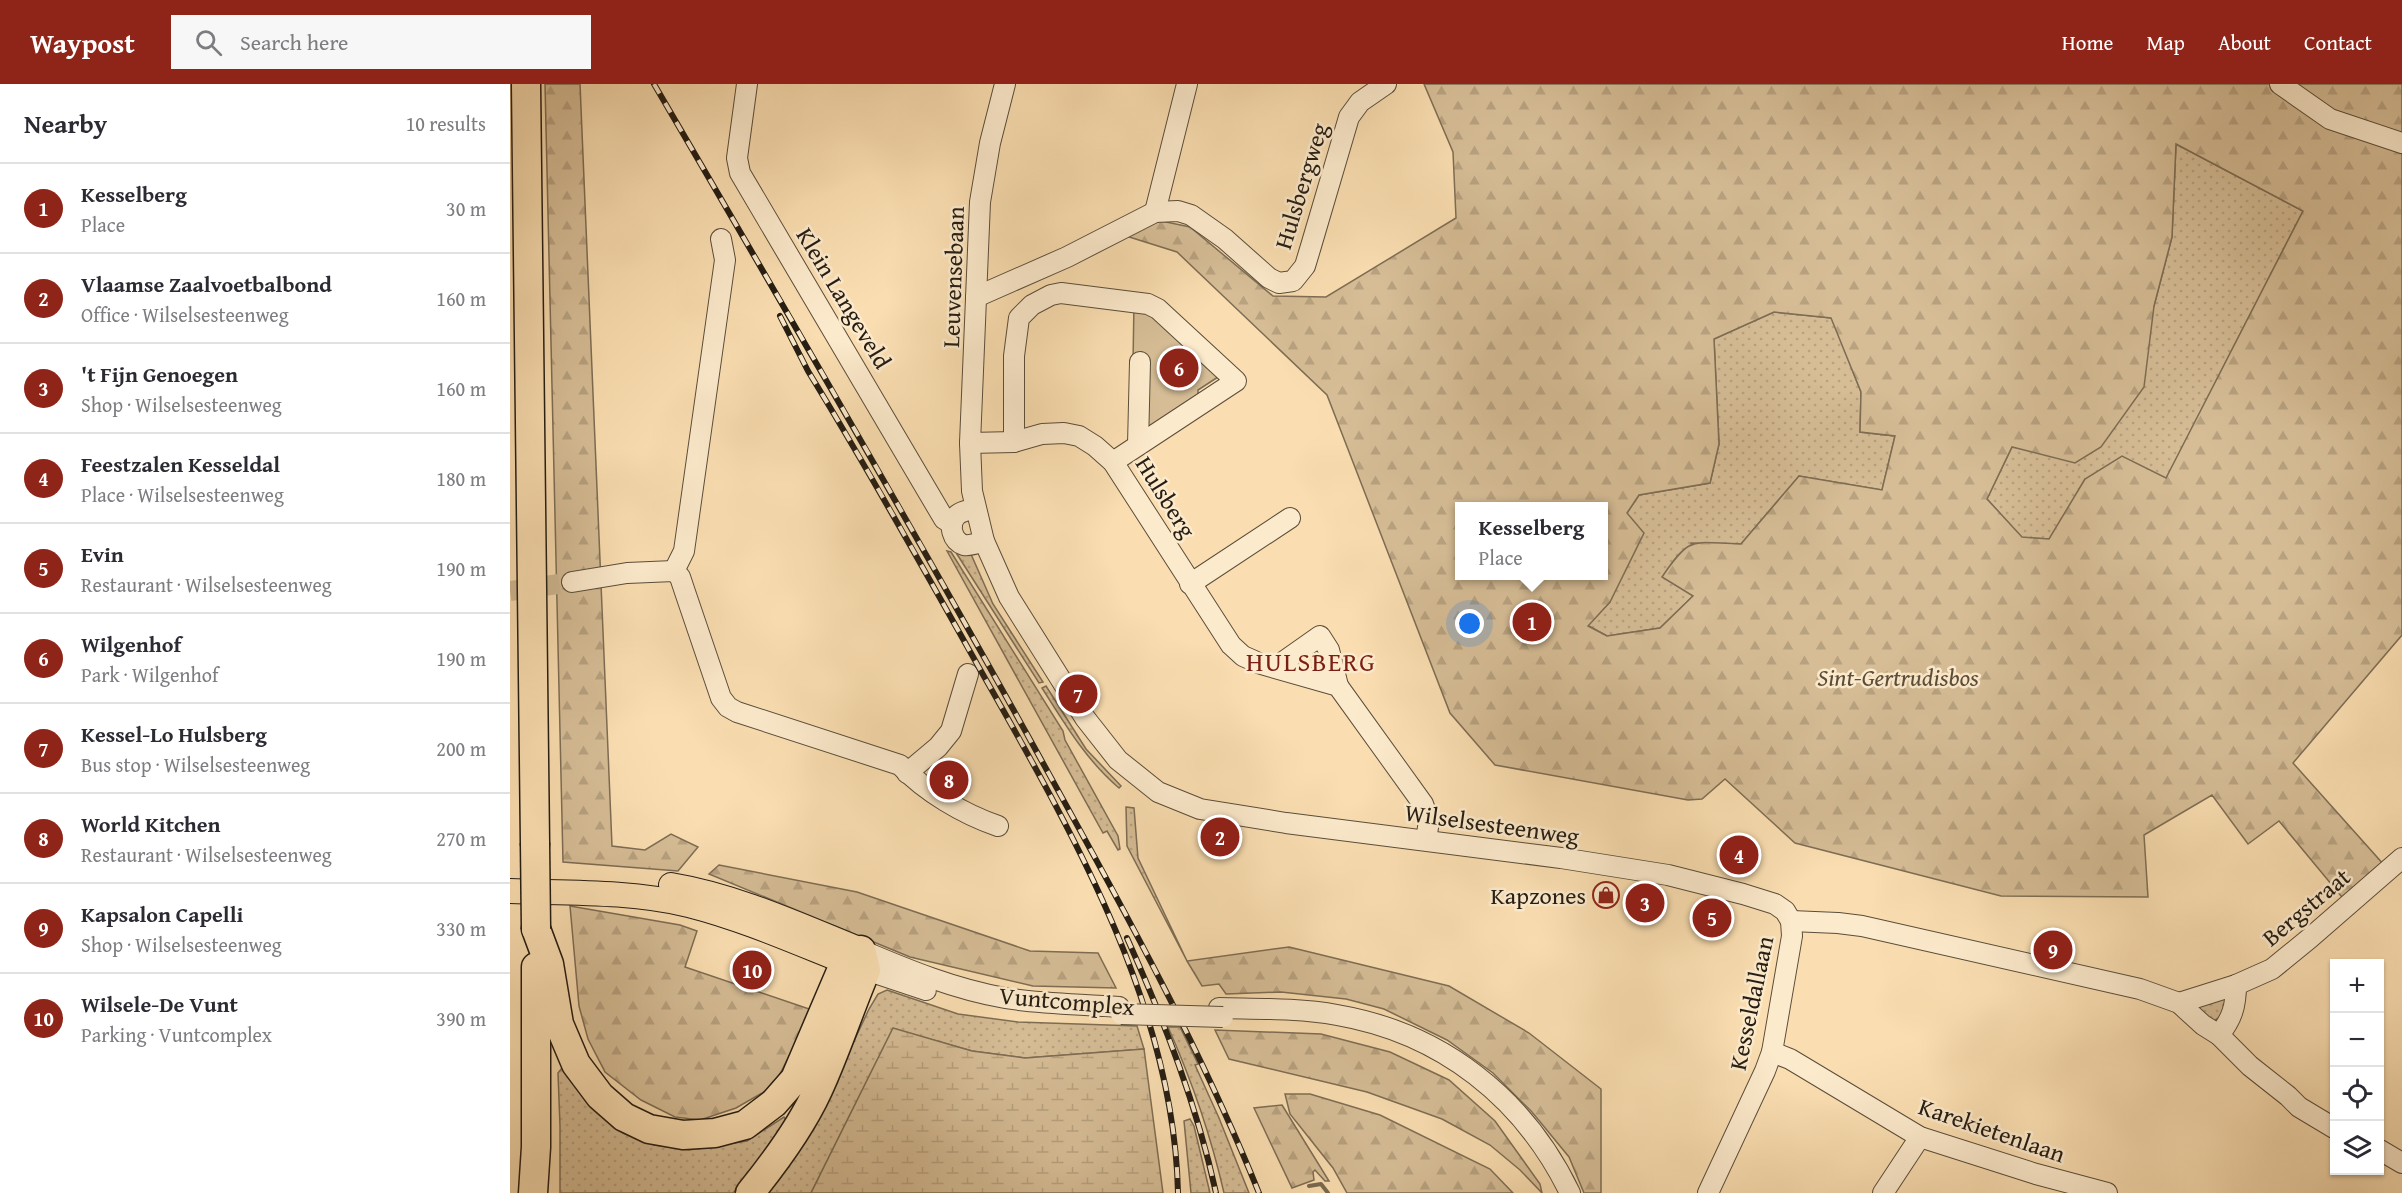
<!DOCTYPE html>
<meta charset="utf-8">
<style>
:root{--surface:#fff;--page:#f7f7f7;--text:#2b2b33;--muted:#7c7c81;--line:#e1e1e2;--accent:#8f2418}
body{margin:0;font-family:"Gentium Book Plus",serif;background:var(--page);color:var(--text)}
.controls{position:absolute;right:18px;bottom:18px;display:grid;overflow:hidden;border-radius:0px;box-shadow:0 2px 4px #0004}
.controls button{width:54px;height:54px;display:grid;place-items:center;padding:0;border:0;border-bottom:2px solid var(--line);background:var(--surface);color:var(--text);font:30px sans-serif}
.you{position:absolute;left:960px;top:540px;width:21px;height:21px;margin:-15px;border:4px solid #fff;border-radius:50%;background:#1a73e8;box-shadow:0 0 0 9px #1a73e833}
.badge{display:grid;place-items:center;width:39px;height:39px;border-radius:50%;background:var(--accent);color:#fff;font-size:20px;font-weight:700}
.pin{position:absolute;translate:-50% -50%;border:3px solid #fff;box-shadow:0 2px 6px #0006}
.popup{position:absolute;left:945px;top:418px;width:153px;height:78px;box-sizing:border-box;display:grid;place-content:center;border-radius:0px;background:var(--surface);filter:drop-shadow(0 2px 4px #0005);font-size:20px;white-space:nowrap;color:var(--muted)}
.popup b{font-size:22px;color:var(--text)}
.popup::after{content:'';position:absolute;left:50%;top:100%;margin-left:-12px;border:12px solid transparent;border-top-color:var(--surface)}
.list{margin:0;padding:0;list-style:none}
h2{display:flex;justify-content:space-between;align-items:center;height:78px;margin:0;padding:0 24px;font-size:26px}
h2 small{font-size:20px;font-weight:400;color:var(--muted)}
.list li{display:grid;grid-template-columns:39px 1fr auto;gap:18px;align-items:center;box-sizing:border-box;height:90px;padding:0 24px;border-top:2px solid var(--line)}
.list b{display:block;font-size:22px;white-space:nowrap}
.list p{margin:0;font-size:20px;white-space:nowrap;color:var(--muted)}
.list em{font-size:20px;font-style:normal;color:var(--muted)}
.icon{flex:none;width:33px;height:33px;fill:none;stroke:currentColor;stroke-width:2;stroke-linecap:round;stroke-linejoin:round}
.map{position:relative;flex:none;width:1892px;height:1109px;overflow:hidden}
header{display:flex;align-items:center;gap:36px;box-sizing:border-box;height:84px;padding:0 30px;background:var(--accent);color:#fff}
header strong{font-size:28px}
nav{display:flex;gap:33px;margin-inline-start:auto;font-size:21px}
.search{width:420px;height:54px;background:var(--page);display:flex;align-items:center;gap:15px;box-sizing:border-box;padding:0 21px;border-radius:0px;color:var(--muted);font-size:22px}
main{display:flex}
aside{flex:1;background:var(--surface)}
.map>svg:first-child{display:block}
.grass{fill:url(#grass-dots);stroke:#7e6d54;stroke-width:1.5}
.forest{fill:url(#forest-firs);stroke:#7e6d54;stroke-width:1.5;fill-rule:evenodd}
.wetland{fill:url(#wetland-marsh);stroke:#7e6d54;stroke-width:1.5}
.park{fill:#d6bd96;stroke:#7e6d54;stroke-width:1.5}
.lines{fill:none;stroke-linecap:round;stroke-linejoin:round}
.stream{stroke:#7a6951;stroke-width:4}
.minor-tunnel{stroke:#cfb791;stroke-width:20;stroke-dasharray:20 10;stroke-linecap:butt}
.minor-casing{stroke:#5a4d3a;stroke-width:22}
.major-casing{stroke:#251d13;stroke-width:26}
.highway-casing{stroke:#251d13;stroke-width:31}
.minor{stroke:#fceacc;stroke-width:20}
.major{stroke:#fadeb1;stroke-width:24}
.highway{stroke:#fadeb1;stroke-width:28}
.rail-casing{stroke:#251d13;stroke-width:6}
.rail{stroke:#fceacc;stroke-width:4;stroke-dasharray:11;stroke-linecap:butt}
.minor-bridge-casing{stroke:#5a4d3a;stroke-width:22;stroke-linecap:butt}
.highway-bridge-casing{stroke:#251d13;stroke-width:31;stroke-linecap:butt}
.minor-bridge{stroke:#fceacc;stroke-width:20}
.highway-bridge{stroke:#fadeb1;stroke-width:28}
.labels{text-anchor:middle;dominant-baseline:central;stroke-width:5;stroke-linejoin:round;paint-order:stroke}
.street-label{font-size:24px;fill:#251d13;stroke:#fceacc}
.park-label{font-size:24px;font-style:italic;fill:#5a4d3a;stroke:#fceacc}
.poi-label{font-size:24px;fill:#251d13;stroke:#fceacc;text-anchor:end}
.neighbourhood-label{font-size:26px;letter-spacing:1.5px;fill:#7a1f14;stroke:#fceacc}
</style>
<header>
<strong>Waypost</strong>
<div class="search"><svg class="icon" aria-label="search" viewBox="0 0 24 24"><circle cx="10" cy="10" r="6"/><path d="M15 15l6 6"/></svg>Search here</div>
<nav><a>Home</a><a>Map</a><a>About</a><a>Contact</a></nav>
</header>
<main>
<aside>
<h2>Nearby<small>10 results</small></h2>
<ul class="list">
<li><span class="badge">1</span><div><b>Kesselberg</b><p>Place</p></div><em>30 m</em></li>
<li><span class="badge">2</span><div><b>Vlaamse Zaalvoetbalbond</b><p>Office · Wilselsesteenweg</p></div><em>160 m</em></li>
<li><span class="badge">3</span><div><b>'t Fijn Genoegen</b><p>Shop · Wilselsesteenweg</p></div><em>160 m</em></li>
<li><span class="badge">4</span><div><b>Feestzalen Kesseldal</b><p>Place · Wilselsesteenweg</p></div><em>180 m</em></li>
<li><span class="badge">5</span><div><b>Evin</b><p>Restaurant · Wilselsesteenweg</p></div><em>190 m</em></li>
<li><span class="badge">6</span><div><b>Wilgenhof</b><p>Park · Wilgenhof</p></div><em>190 m</em></li>
<li><span class="badge">7</span><div><b>Kessel-Lo Hulsberg</b><p>Bus stop · Wilselsesteenweg</p></div><em>200 m</em></li>
<li><span class="badge">8</span><div><b>World Kitchen</b><p>Restaurant · Wilselsesteenweg</p></div><em>270 m</em></li>
<li><span class="badge">9</span><div><b>Kapsalon Capelli</b><p>Shop · Wilselsesteenweg</p></div><em>330 m</em></li>
<li><span class="badge">10</span><div><b>Wilsele-De Vunt</b><p>Parking · Vuntcomplex</p></div><em>390 m</em></li>
</ul>
</aside>
<div class="map">
<svg width="1892" height="1109" viewBox="0 0 1892 1109">
<defs>
<pattern id="grass-dots" width="8" height="8" patternUnits="userSpaceOnUse" patternTransform="scale(1.5)"><rect width="8" height="8" fill="#d6bd96"/><path d="M2 2h.1M6 6h.1" fill="none" stroke="#b8a280" stroke-width="1.8" stroke-linecap="round"/></pattern>
<pattern id="forest-firs" width="22" height="20" patternUnits="userSpaceOnUse" patternTransform="scale(1.5)"><rect width="22" height="20" fill="#d6bd96"/><path d="M5 1l3.5 6h-7zM16 11l3.5 6h-7z" fill="#b8a280"/></pattern>
<pattern id="wetland-marsh" width="20" height="14" patternUnits="userSpaceOnUse" patternTransform="scale(1.5)"><rect width="20" height="14" fill="#d6bd96"/><path d="M1 5h8M5 5V1M11 12h8M15 12V8" fill="none" stroke="#b8a280"/></pattern>
</defs>
<rect width="100%" height="100%" fill="#fadeb1"/>
<filter id="stains"><feTurbulence type="fractalNoise" baseFrequency=".00333" numOctaves="4"/><feColorMatrix values="0 0 0 0 .2 0 0 0 0 .09 0 0 0 0 .02 0 0 0 .5 -.17"/></filter>
<radialGradient id="worn" r=".72"><stop offset=".6" stop-color="#630" stop-opacity="0"/><stop offset="1" stop-color="#630" stop-opacity=".3"/></radialGradient>
<g class="grass">
<path d="M1666,60L1793,127L1656,395H1575L1540,455L1512,454L1477,415L1502,363L1644,222L1662,153Z"/>
<path d="M1264,228L1322,234L1351,308L1350,348L1385,352L1372,406L1289,392L1231,460L1181,459L1183,512L1150,544L1097,552L1077,541L1100,518L1117,429L1129,411L1200,399L1209,360L1204,255Z"/>
<path d="M437,467L441,468L553,647L555,656L608,752L610,765L608,766L597,747L593,749Z"/>
<path d="M445,467L460,468L483,520L533,598L529,599Z"/>
<path d="M536,602L576,665L611,702L609,704C576,676 555,640 532,604Z"/>
<path d="M616,723L624,724L628,774L677,877L617,762Z"/>
<path d="M377,906L448,930L508,938L627,942L634,965L515,974L462,967L383,945L301,1109H254L338,970L359,925L368,910Z"/>
<path d="M1722,909C1717,922 1715,934 1700,938L1679,924Z"/>
<path d="M658,943H670L688,980L685,981L709,1034L739,1109H714C701,1052 682,997 658,943Z"/>
<path d="M52,984L77,1018L113,1049L144,1061L179,1066L237,1057L274,1033L277,1037L262,1066L223,1109H50V1042L48,989Z"/>
<path d="M680,1035L684,1042L700,1109H681L674,1037Z"/>
</g>
<g class="forest">
<path d="M35,0H70L102,762L135,766L161,750L188,763L168,787L53,778Z"/>
<path d="M914,0H1892V551L1783,679L1875,782L1836,818L1769,737L1738,760L1702,711L1634,751L1638,813L1491,812L1285,759L1215,695L1192,715L1178,716L985,681L940,629L817,311L667,168L616,152L642,135L680,143L763,212L816,213L946,134L943,68ZM1666,60L1793,127L1656,394L1612,372L1575,395L1539,455L1512,453L1477,415L1502,363L1565,379L1591,363L1634,303L1644,222L1662,153ZM1264,228L1321,234L1351,308L1350,348L1385,352L1372,406L1289,392L1231,460C1182,459 1181,450 1152,493L1183,512L1150,544L1097,552L1078,542L1100,518L1134,449L1117,429L1129,411L1200,399L1209,360L1204,255ZM950,422H1094V492H950Z"/>
<path d="M209,781L347,808L520,867L588,869L606,904L523,902L400,873L199,790Z"/>
<path d="M60,822L170,841L187,847L175,883L302,926L264,1002L226,1024L190,1036L165,1033L131,1016L95,988L78,955L69,922Z"/>
<path d="M779,863L939,902L1019,949L1091,1005V1109H1074L1059,1073L1022,1028L983,989L937,956L874,925L836,915L771,908L716,910L709,900L692,902L677,877Z"/>
<path d="M705,946L811,950L880,968L939,996L985,1037L1030,1100L1032,1109L1010,1086L980,1061L932,1035L857,1008L719,975Z"/>
<path d="M775,1010H800L870,1031L980,1085L1003,1109H837L823,1084L780,1030Z"/>
<path d="M772,1021L819,1097H815L805,1086L803,1088L804,1096L782,1104L744,1024Z"/>
</g>
<path class="wetland" d="M383,944L462,967L515,974L634,965L653,1109H301Z"/>
<path class="park" d="M624,219L638,220L708,293L688,306V314L638,345L623,278Z"/>
<g class="lines">
<path class="stream" d="M799,1102L811,1100L818,1109"/>
<path class="minor-tunnel" d="M0,507L62,498"/>
<defs>
<g id="minor">
<path d="M237,0L227,74L230,89L434,435L442,440"/>
<path d="M495,0L480,59L470,118L460,359L462,407L474,457L499,513L575,634L608,676L648,708L690,725L776,739L1051,774L1158,791L1233,810L1265,820L1275,827L1281,837L1282,852L1262,968L1255,987L1198,1109"/>
<path d="M1770,0L1820,35L1892,59"/>
<path d="M645,128L677,0"/>
<path d="M466,213L557,173L645,128L668,127L681,131L715,155L759,194L769,199L783,197L795,182L801,162L839,33L850,18L876,0"/>
<path d="M504,358V272L509,234L522,221L541,211L551,209L638,220L648,225L726,297L603,378"/>
<path d="M460,359L504,358L532,350L554,349L569,352L585,362L603,378L721,561L733,572L751,580L828,602L913,720L919,737L916,756"/>
<path d="M628,361L630,278"/>
<path d="M465,425C459,426 451,427 446,432C438,441 442,457 454,461C461,462 468,459 474,457"/>
<path d="M164,487L174,467L215,176L211,155"/>
<path d="M62,498L117,489L164,487L170,493L175,508L211,614L218,623L227,628L390,681C416,708 453,730 488,742"/>
<path d="M680,500L780,434"/>
<path d="M766,583L810,552L819,566L828,602"/>
<path d="M397,689L428,663L441,647L458,590"/>
<path d="M1281,837L1328,839L1352,842L1630,905L1669,919L1693,941L1709,951L1740,982L1778,1012L1789,1023L1824,1044"/>
<path d="M351,866C398,886 444,905 495,914C532,920 571,920 609,923"/>
<path d="M356,886L416,906"/>
<path d="M1669,919L1726,901L1762,885L1800,854L1892,774"/>
<path d="M709,924C748,925 789,924 827,931C932,949 1014,1014 1060,1109"/>
<path d="M1709,951C1722,935 1726,922 1726,901"/>
<path d="M1262,968L1280,975L1410,1053L1526,1090L1597,1109"/>
<path d="M1870,1066L1892,1079"/>
<path d="M1373,1109L1410,1053"/>
</g>
<g id="major">
<path d="M161,801C227,812 289,841 351,866"/>
<path d="M0,807C59,809 121,807 179,821C238,836 294,862 351,884"/>
</g>
<g id="highway">
<path d="M16,0L25,759"/>
<path d="M26,845L39,880L49,940L66,980L90,1012L114,1033L139,1045L173,1051L205,1049L235,1041L264,1019L285,995L335,878L351,866L356,886C339,926 326,967 308,1006C291,1043 266,1077 240,1109"/>
<path d="M23,1109L26,1063V883"/>
</g>
</defs>
<use href="#minor" class="minor-casing"/>
<use href="#major" class="major-casing"/>
<use href="#highway" class="highway-casing"/>
<use href="#minor" class="minor"/>
<use href="#major" class="major"/>
<use href="#highway" class="highway"/>
<defs>
<g id="rail">
<path d="M144,0C272,219 400,439 523,661C604,808 686,953 749,1109"/>
<path d="M270,232L298,287C357,383 412,482 467,580C558,741 664,919 668,1109"/>
<path d="M617,854C654,937 687,1021 706,1109"/>
</g>
</defs>
<use href="#rail" class="rail-casing"/>
<use href="#rail" class="rail"/>
<defs>
<path id="minor-bridge" d="M611,930L713,933"/>
<path id="highway-bridge" d="M25,759L26,845"/>
</defs>
<use href="#minor-bridge" class="minor-bridge-casing"/>
<use href="#highway-bridge" class="highway-bridge-casing"/>
<use href="#minor-bridge" class="minor-bridge"/>
<use href="#highway-bridge" class="highway-bridge"/>
</g>
<defs>
<symbol id="shop-ring" viewBox="-11 -11 22 22"><circle r="9.5" fill="#fceacc" stroke="#8f2418" stroke-width="1.5"/><path d="M-5-2.5h2.3a2.7 3.5 0 0 1 5.4 0H5L5.5 6h-11ZM-1.5-2.5h3a1.5 2.3 0 0 0-3 0Z" fill="#8f2418"/></symbol>
</defs>
<g fill-rule="evenodd">
<use href="#shop-ring" x="1081" y="796" width="30" height="30"/>
</g>
<g class="labels">
<g class="street-label">
<text transform="translate(791 102) rotate(-73)">Hulsbergweg</text>
<text transform="translate(443 193) rotate(-88)">Leuvensebaan</text>
<text transform="translate(334 214) rotate(59)">Klein Langeveld</text>
<text transform="translate(656 413) rotate(58)">Hulsberg</text>
<text transform="translate(982 740) rotate(8)">Wilselsesteenweg</text>
<text transform="translate(1796 823) rotate(-40)">Bergstraat</text>
<text transform="translate(557 917) rotate(5)">Vuntcomplex</text>
<text transform="translate(1241 919) rotate(-78)">Kesseldallaan</text>
<text transform="translate(1482 1046) rotate(19)">Karekietenlaan</text>
</g>
<g class="park-label">
<text x="1388" y="593">Sint-Gertrudisbos</text>
</g>
<g class="poi-label">
<text x="1076" y="811">Kapzones</text>
</g>
<g class="neighbourhood-label">
<text x="801" y="577">HULSBERG</text>
</g>
</g>
<rect width="100%" height="100%" filter="url(#stains)"/>
<rect width="100%" height="100%" fill="url(#worn)"/>
</svg>
<div class="controls">
<button>+</button>
<button>−</button>
<button><svg class="icon" aria-label="locate" viewBox="0 0 24 24"><circle cx="12" cy="12" r="6"/><path d="M12 2v4M12 18v4M2 12h4M18 12h4"/></svg></button>
<button><svg class="icon" aria-label="layers" viewBox="0 0 24 24"><path d="M12 4l9 5-9 5-9-5zM3 14l9 5 9-5"/></svg></button>
</div>
<div class="you"></div>
<div class="pin badge" style="left:1022px;top:538px">1</div>
<div class="popup"><b>Kesselberg</b>Place</div>
<div class="pin badge" style="left:710px;top:753px">2</div>
<div class="pin badge" style="left:1135px;top:819px">3</div>
<div class="pin badge" style="left:1229px;top:771px">4</div>
<div class="pin badge" style="left:1202px;top:834px">5</div>
<div class="pin badge" style="left:669px;top:284px">6</div>
<div class="pin badge" style="left:568px;top:610px">7</div>
<div class="pin badge" style="left:439px;top:696px">8</div>
<div class="pin badge" style="left:1543px;top:866px">9</div>
<div class="pin badge" style="left:242px;top:886px">10</div>
</div>
</main>
